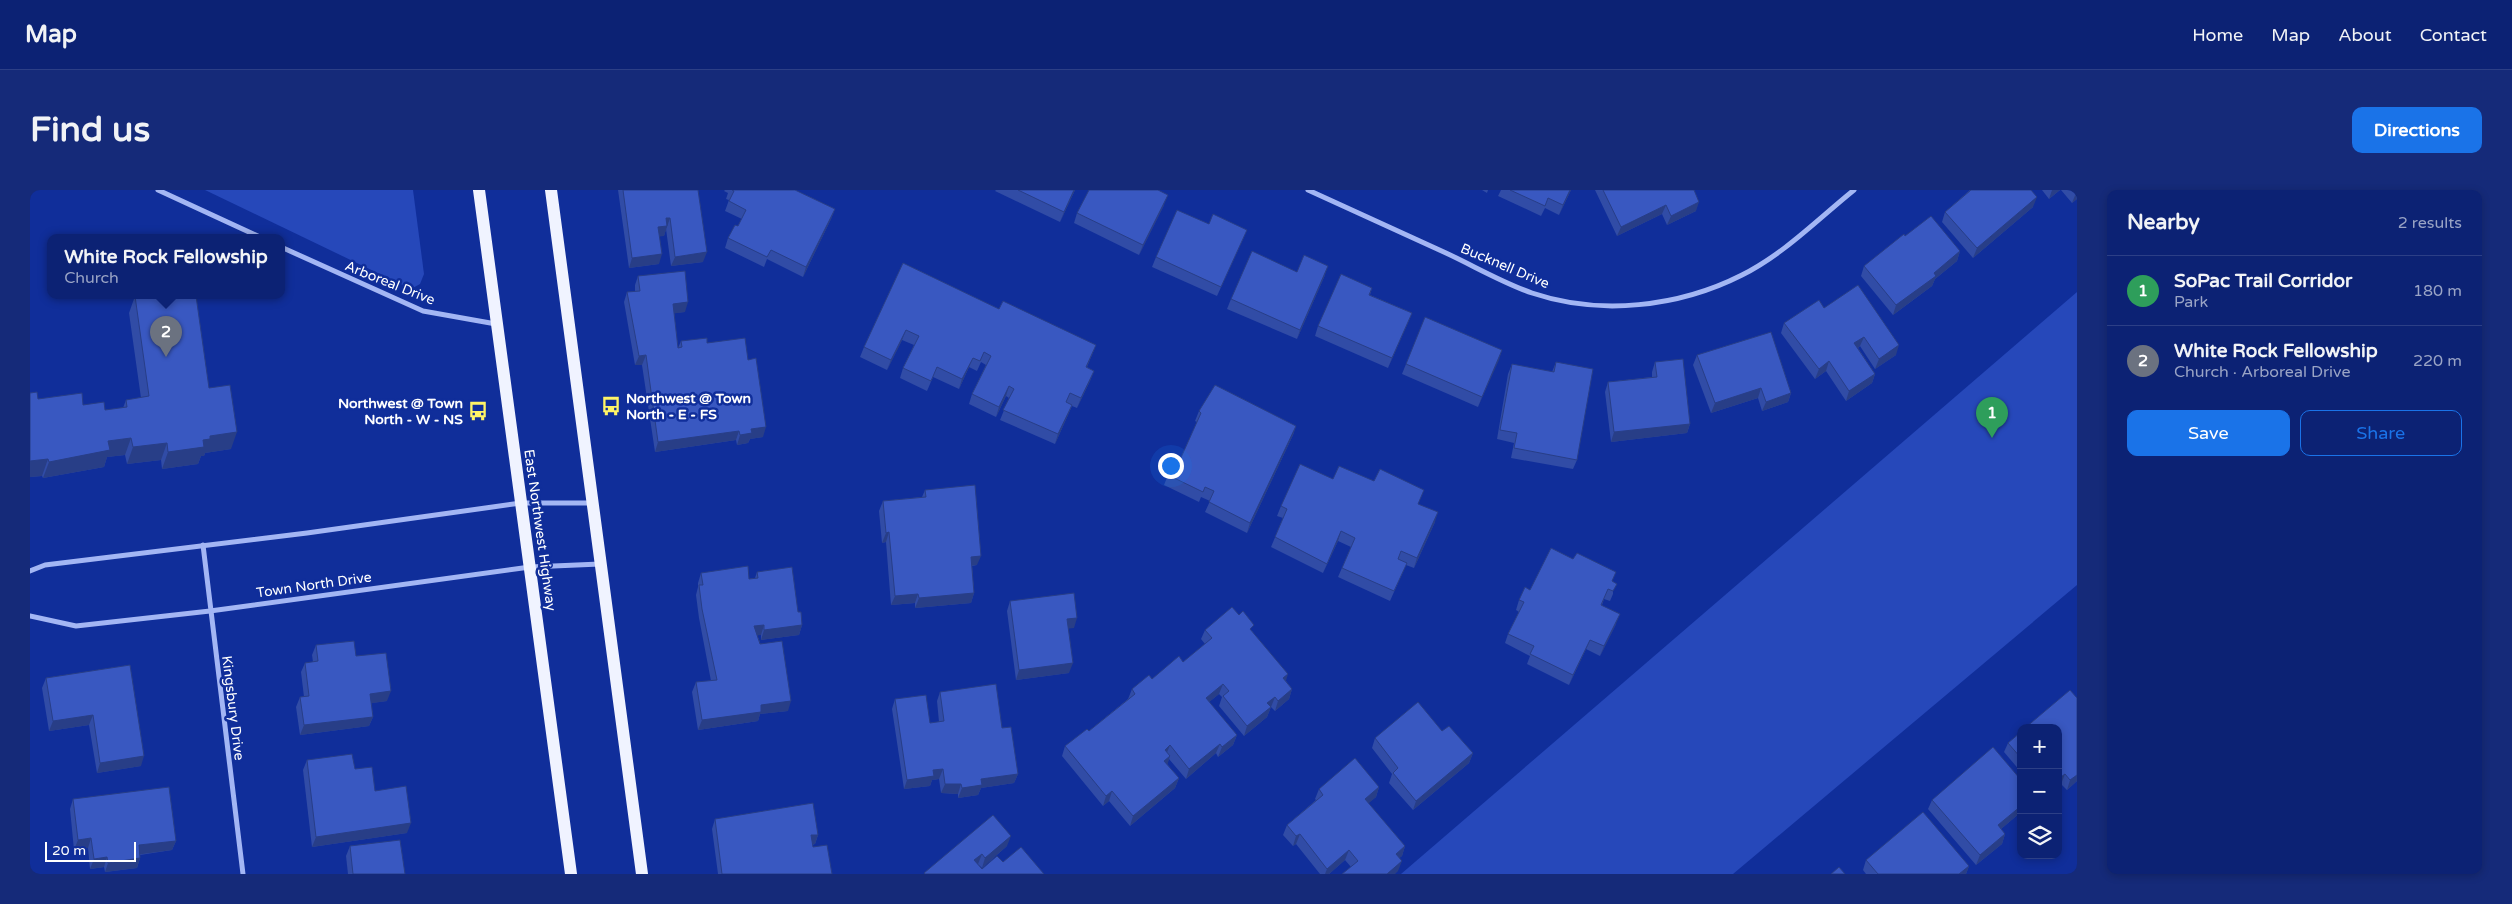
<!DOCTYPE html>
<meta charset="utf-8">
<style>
:root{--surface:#0c2274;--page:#152a79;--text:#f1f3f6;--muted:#9aa4c5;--line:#2c3f86;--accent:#1a73e8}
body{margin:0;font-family:"Varela Round",sans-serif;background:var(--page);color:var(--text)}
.controls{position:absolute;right:15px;bottom:15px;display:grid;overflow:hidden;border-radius:10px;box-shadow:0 2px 8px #0003}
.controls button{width:45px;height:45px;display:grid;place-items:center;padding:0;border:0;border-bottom:1px solid var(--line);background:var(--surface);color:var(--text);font:25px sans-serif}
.scale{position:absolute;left:15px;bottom:12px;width:91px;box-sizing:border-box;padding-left:5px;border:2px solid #fff;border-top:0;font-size:14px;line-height:18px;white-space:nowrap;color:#fff;-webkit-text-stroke:4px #102e9a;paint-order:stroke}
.you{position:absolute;left:1140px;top:275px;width:18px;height:18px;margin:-12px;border:4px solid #fff;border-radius:50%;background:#1a73e8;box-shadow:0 0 0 8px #1a73e833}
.badge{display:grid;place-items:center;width:32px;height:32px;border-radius:50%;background:var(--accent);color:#fff;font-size:16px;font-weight:700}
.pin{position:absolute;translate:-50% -41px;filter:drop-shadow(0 1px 2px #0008)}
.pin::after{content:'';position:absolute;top:26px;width:18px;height:15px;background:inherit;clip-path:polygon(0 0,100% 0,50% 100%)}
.popup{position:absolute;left:17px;top:44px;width:238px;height:65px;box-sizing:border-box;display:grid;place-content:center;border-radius:10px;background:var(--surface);filter:drop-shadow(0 1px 4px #0005);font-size:16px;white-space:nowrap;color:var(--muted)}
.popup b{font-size:19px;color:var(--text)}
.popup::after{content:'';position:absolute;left:50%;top:100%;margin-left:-10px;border:10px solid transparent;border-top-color:var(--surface)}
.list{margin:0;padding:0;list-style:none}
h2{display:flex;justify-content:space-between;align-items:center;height:65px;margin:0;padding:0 20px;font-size:21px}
h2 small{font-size:16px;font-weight:400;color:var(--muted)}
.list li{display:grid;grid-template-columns:32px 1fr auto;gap:15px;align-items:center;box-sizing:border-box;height:70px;padding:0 20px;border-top:1px solid var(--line)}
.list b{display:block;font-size:19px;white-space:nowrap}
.list p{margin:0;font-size:16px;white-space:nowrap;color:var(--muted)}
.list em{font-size:16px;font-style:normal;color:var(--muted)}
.actions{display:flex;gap:10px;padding:15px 20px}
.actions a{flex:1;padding:11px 0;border:1px solid var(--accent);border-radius:10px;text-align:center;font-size:18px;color:var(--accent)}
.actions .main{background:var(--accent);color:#fff}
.icon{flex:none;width:28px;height:28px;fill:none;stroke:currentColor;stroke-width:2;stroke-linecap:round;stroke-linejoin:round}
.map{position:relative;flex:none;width:2047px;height:684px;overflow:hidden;border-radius:10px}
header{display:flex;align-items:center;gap:30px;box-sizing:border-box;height:70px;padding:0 25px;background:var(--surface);border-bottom:1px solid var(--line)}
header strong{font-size:24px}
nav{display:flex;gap:28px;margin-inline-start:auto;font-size:18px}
.intro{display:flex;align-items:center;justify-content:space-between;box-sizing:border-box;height:120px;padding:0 30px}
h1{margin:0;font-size:35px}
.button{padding:12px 22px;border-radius:10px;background:var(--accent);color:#fff;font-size:18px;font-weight:700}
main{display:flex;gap:30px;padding:0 30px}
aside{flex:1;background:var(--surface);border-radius:10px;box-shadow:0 2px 8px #0003}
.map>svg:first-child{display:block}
.green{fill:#2648ba}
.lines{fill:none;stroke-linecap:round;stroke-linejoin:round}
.street{stroke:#a3b6f4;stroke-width:5}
.primary{stroke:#f0f3ff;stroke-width:12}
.wall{fill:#314ca6}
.shaded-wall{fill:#283e87}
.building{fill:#3958c1;stroke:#283e87}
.labels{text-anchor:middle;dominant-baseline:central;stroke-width:5;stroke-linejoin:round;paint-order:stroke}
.street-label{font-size:14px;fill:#fff;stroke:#102e9a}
.poi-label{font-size:14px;font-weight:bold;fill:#fff;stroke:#102e9a;text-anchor:start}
</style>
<header>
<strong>Map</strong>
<nav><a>Home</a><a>Map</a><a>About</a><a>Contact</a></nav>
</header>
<div class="intro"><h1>Find us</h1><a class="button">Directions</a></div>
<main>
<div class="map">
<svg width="2047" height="684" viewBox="0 0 2047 684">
<rect width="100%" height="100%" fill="#102e9a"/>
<g class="green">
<path d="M175,0H383L394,84L390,94L381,99Z"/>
<path d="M2047,102V395L1703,684H1371Z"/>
</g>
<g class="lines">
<g class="street">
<path d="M128,0L232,48"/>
<path d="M1278,0C1324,21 1370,42 1416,63C1444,76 1473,93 1502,103C1570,126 1649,117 1712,85C1754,64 1788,29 1824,0"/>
<path d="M251,57L393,121L466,134"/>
<path d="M173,355L213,684"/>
<path d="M0,381L15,375L277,343L491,313H562"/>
<path d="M0,426L46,436L180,421L500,377L570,374"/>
</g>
<g class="primary">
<path d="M449,0L541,684"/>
<path d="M521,0L612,684"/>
</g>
</g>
<g class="wall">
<path d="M588,0H668L673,72L641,76L636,39L634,46H630L629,74L599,78Z"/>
<path d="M695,0H765L805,19L801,29L773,87L737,69L734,77L695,58L698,48L708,36L712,29L695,21L699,10L696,9L698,3L694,1Z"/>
<path d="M966,0H1045L1030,32L965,1Z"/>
<path d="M1452,0H1458L1457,3Z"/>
<path d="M1471,0H1541L1529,25L1515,18L1511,26L1468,6Z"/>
<path d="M1565,0H1664L1666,21L1637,35L1632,24L1587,46Z"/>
<path d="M1940,0H2001L2003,17L1943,68L1912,32L1915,22Z"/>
<path d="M2012,0H2030L2019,9Z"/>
<path d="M2031,0H2047V9L2042,13Z"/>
<path d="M1134,15L1109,65L1044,33L1047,23Z"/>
<path d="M1217,40L1213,49L1187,106L1122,77L1126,67Z"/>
<path d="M1875,46L1930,61L1927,71L1905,89L1902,96L1863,125L1831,86L1834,76Z"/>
<path d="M873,73L969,119L1066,155L1057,177L1064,181L1060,191L1047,218L1042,216L1025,254L970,230L979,208L976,206L966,227L939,214L942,204L956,175L951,172L947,181L939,177L929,199L903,187L897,201L870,188L873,178L884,155L872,150L857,180L830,167L834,157Z"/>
<path d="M1267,82L1295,85L1267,149L1197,119L1201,109Z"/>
<path d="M608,86L655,122L644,123L648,158L651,151L677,153L718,170L733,247L720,249L718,253L707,255L706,250L625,262L612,175H605L594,112L597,102H605V95Z"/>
<path d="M1342,98L1340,105L1382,123L1358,178L1285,146L1288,136Z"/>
<path d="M105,106L179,198L201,259L175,263L174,266H171L168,274L132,279L131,270L97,274L95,265L77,267L74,277L13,288L12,286L0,287V203L8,209L75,220L93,218L96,210L111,208L99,123Z"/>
<path d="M1794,118L1866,165L1845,179L1830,156L1828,158L1845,184L1842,193L1816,211L1796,181L1785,189L1751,143L1754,133Z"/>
<path d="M1472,160L1448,217L1372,184L1376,174Z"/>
<path d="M1667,165L1761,203L1758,212L1732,221L1728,208L1681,223L1663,175Z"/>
<path d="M1526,172L1547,270L1543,279L1481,268L1484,253L1467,249L1478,184L1482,174L1522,182Z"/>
<path d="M1625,172L1660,234L1657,243L1581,252L1575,202L1578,192L1622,187V182Z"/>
<path d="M1169,221L1266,236L1263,245L1217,343L1175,322L1180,311L1171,307L1169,312L1134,295L1138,285L1149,272L1167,232L1165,231Z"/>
<path d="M1303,289L1389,314L1405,332L1384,378L1376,375L1360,411L1308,387L1321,357L1308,351L1293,383L1241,357L1253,328L1247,326L1251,316Z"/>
<path d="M895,300L947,375L942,376L944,403L941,413L885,418V413L861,415L856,352L852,353L849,321L853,311L892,307Z"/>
<path d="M1543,369L1583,392V404L1580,411L1574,409L1572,415L1586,434L1570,466L1556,459L1539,495L1497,474L1500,466L1475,453L1478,444L1489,422L1486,420L1489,410L1500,400Z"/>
<path d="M727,382L768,422L772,435L769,445L731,450V445H727L758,521L730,524L728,531L668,540L662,502L666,492L681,491L669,428L666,405L668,397V393L671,383L719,389L725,388Z"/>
<path d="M980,411L1044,438H1038L1039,483L986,490L977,421Z"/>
<path d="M1175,440L1222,441L1256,491L1262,499L1259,509L1245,521L1241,517L1237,527L1214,546L1189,516L1192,507L1189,504L1179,512L1207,545L1203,555L1188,567L1186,563L1156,589L1139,569L1137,574L1149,588L1145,598L1100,636L1079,611L1073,616L1032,566L1035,556L1059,541L1098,509L1102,499L1153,472L1175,454L1171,449Z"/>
<path d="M286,455L326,466L357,511L341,513L343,527L339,536L270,545L266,517L270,507H274L271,482L275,473L283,472L282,465Z"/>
<path d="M100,475L111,576L67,583L59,535L19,541L12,498L16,488Z"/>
<path d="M910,502L972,538L988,584L984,593L951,598L948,605L928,608V604L911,603L909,589L902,590L900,596L874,599L862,519L865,509L900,533L909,532L907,511Z"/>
<path d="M2028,538L2047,591L2037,600L2031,594L2028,596Z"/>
<path d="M1412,541L1443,563L1439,573L1383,620L1359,593L1362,584L1342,558L1345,548Z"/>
<path d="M1991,542V582L1974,562L1978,553Z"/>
<path d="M277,570L325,579L345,601L377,643L282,657L273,580Z"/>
<path d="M1991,590V622L1971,639L1975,644L1972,654L1946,675L1898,619L1902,610Z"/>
<path d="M1349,597L1346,607L1338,613L1375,656L1372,666L1369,668L1368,681L1321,677L1315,670L1299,684H1290L1266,654L1263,656L1253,645L1257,635L1286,610L1285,609L1289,599Z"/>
<path d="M43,609L146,651L142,660L110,665V668L107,678L75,682L74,677L60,679L58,658L44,660L40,619Z"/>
<path d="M685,629L788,645L785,654L782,655L783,657L802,684H688L682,639Z"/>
<path d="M320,656L375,684H318L316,666Z"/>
<path d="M977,656L952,678L948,674L952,679L973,672L1014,684H894V683Z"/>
<path d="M1836,670L1939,676L1936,684H1836L1833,680Z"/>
</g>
<g class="shaded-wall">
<path d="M1044,0H1045L1030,32L1034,22Z"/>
<path d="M1540,0H1541L1529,25L1533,15Z"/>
<path d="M2022,0H2030L2019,9Z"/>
<path d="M2047,2V9L2042,13L2046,3Z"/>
<path d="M1138,5L1134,15L1109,65L1113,55Z"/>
<path d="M2007,7L2003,17L1943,68L1947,58Z"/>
<path d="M1669,12L1666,21L1637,35L1641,26Z"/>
<path d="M1636,15L1632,24L1587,46L1591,37Z"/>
<path d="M805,19L801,29L773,87L776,77Z"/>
<path d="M636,28H640L634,46L625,47L628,37Z"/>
<path d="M1930,61L1927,71L1905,89L1902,96L1863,125L1866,115Z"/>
<path d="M677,62L673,72L641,76L645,67Z"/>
<path d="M632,64L629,74L599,78L602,68Z"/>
<path d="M1298,76L1295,85L1267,149L1270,140Z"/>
<path d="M658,112L655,122L640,124L643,114Z"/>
<path d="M1382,123L1378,133L1358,178L1362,168Z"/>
<path d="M876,140L872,150L857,180L861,170Z"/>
<path d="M1834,147L1830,156L1821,163L1824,153Z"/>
<path d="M1066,155L1062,165L1052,187L1056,177Z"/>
<path d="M1869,155L1866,165L1845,179L1849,169Z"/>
<path d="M1472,160L1469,170L1448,217L1452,207Z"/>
<path d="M616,165L612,175H605L609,166Z"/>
<path d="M943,168L939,177L929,199L932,189Z"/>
<path d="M1799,171L1796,181L1785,189L1789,179Z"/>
<path d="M1064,181L1060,191L1047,218L1051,208Z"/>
<path d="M1845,184L1842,193L1816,211L1819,201Z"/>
<path d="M979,196L976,206L966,227L969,217Z"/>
<path d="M1731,198L1728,208L1681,223L1685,213Z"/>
<path d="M1761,203L1758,212L1732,221L1736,212Z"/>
<path d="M1042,215L1038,225L1025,254L1028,244Z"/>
<path d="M1660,234L1657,243L1581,252L1584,242Z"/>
<path d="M1266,236L1263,245L1217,343L1220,333Z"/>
<path d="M736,237L733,247L720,249L718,253L707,255L710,245L721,239Z"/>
<path d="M709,241L706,250L625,262L628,252Z"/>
<path d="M207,242L201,259L175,263L174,266H171L168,274L132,279L138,262L173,250L180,246Z"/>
<path d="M101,248L95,265L77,267L74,277L13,288L19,272L78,251Z"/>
<path d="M137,253L131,270L97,274L103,257Z"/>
<path d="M18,269L12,286L0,287V271Z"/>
<path d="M1408,322L1405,332L1384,378L1387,368Z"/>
<path d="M1311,341L1308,351L1293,383L1297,374Z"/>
<path d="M859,342L856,352L852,353L856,343Z"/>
<path d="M951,366L947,375L938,376L941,367Z"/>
<path d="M944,403L941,413L885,418L889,408Z"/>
<path d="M888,404L885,413L861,415L865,406Z"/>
<path d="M1590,424L1586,434L1570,466L1574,456Z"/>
<path d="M1047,428L1044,438L1034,439L1037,429Z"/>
<path d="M734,435L731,445L721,446L724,436Z"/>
<path d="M772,435L769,445L731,450L734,440Z"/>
<path d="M1560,450L1556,459L1539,495L1543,485Z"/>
<path d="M1043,473L1039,483L986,490L989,480Z"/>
<path d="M1258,484L1255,494L1253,488Z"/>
<path d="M1193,494L1189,504L1173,517L1176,508Z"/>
<path d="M1262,499L1259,509L1245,521L1248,511Z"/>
<path d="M361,501L357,511L336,514L340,504Z"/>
<path d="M1245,507L1237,527L1214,546L1217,536L1237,513Z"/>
<path d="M761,511L758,521L730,524L728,531L668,540L672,530L731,515Z"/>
<path d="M63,525L59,535L19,541L23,531Z"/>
<path d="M343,527L339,536L270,545L274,535Z"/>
<path d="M1207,545L1203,555L1188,567L1192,557Z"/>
<path d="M1190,554L1186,563L1156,589L1159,579Z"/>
<path d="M1140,555L1136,565L1135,560Z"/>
<path d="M1443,563L1439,573L1383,620L1386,611Z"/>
<path d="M114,566L111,576L67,583L70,573Z"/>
<path d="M1140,566L1137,576L1134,571Z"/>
<path d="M913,579L909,589L902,590L900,596L874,599L877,590L903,580Z"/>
<path d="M988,584L984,593L951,598L948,605L928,608L932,598L951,589Z"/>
<path d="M2035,584L2031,594L2028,596V589Z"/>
<path d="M2047,585V591L2037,600L2040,590Z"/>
<path d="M1149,588L1145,598L1100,636L1103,626Z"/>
<path d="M915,594H931L928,604L911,603Z"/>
<path d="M1349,597L1346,607L1332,619L1335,609Z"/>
<path d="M1082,601L1079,611L1073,616L1076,606Z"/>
<path d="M1991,616V622L1964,645L1968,635Z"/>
<path d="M381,633L377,643L282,657L286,647Z"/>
<path d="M1270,644L1266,654L1263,656L1266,646Z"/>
<path d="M1975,644L1972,654L1946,675L1950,665Z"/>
<path d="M781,645H788L785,654L778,655Z"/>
<path d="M981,646L977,656L952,678L955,668Z"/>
<path d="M61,648L58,658L44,660L48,650Z"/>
<path d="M146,651L142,660L105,665L109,655Z"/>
<path d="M1375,656L1372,666L1362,674L1366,664Z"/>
<path d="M1319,660L1315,670L1299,684H1295L1297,679Z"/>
<path d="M952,664L948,674L941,680L944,670Z"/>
<path d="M77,667L74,677L60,679L64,669Z"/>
<path d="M110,668L107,678L75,682L78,673Z"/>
<path d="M1372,671L1368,681L1365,684H1357Z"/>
<path d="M1939,676L1936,684H1929Z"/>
</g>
<g class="building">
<path d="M593,0H668L677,62L645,67L640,28H636L637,36L628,37L632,64L602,68Z"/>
<path d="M702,0H765L805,19L776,77L741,60L737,67L698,48L705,35L708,36L716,20L699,11L704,1Z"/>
<path d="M988,0H1044L1034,22Z"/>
<path d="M1059,0H1128L1138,5L1113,55L1047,23Z"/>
<path d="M1480,0H1540L1533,15L1518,8L1515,16Z"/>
<path d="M1573,0H1664L1669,12L1641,26L1636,15L1591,37Z"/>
<path d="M1941,0H2001L2007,7L1947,58L1915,22Z"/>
<path d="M2043,0H2047V2L2046,3Z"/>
<path d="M1147,20L1179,34L1183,24L1217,40L1191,97L1126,67Z"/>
<path d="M1901,26L1930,61L1904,83L1906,86L1866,115L1834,76L1874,44L1875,46Z"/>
<path d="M1222,61L1267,82L1274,65L1298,76L1270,140L1201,109Z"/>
<path d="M873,73L969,119L973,111L1066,155L1056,177L1064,181L1051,208L1040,203L1036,212L1042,215L1028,244L973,220L984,199L979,196L969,217L942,204L961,166L954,162L950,171L943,168L932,189L907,177L901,191L873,178L889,146L876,140L861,170L834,157Z"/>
<path d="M655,81L658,112L643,114L648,158L652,157L651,151L677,148V153L715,148L718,170L726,168L736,237L721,239L722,243L710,245L709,241L628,252L616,165L609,166L597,102L610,101L608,86Z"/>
<path d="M1311,84L1342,98L1339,105L1382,123L1362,168L1288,136Z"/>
<path d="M1828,95L1869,155L1849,169L1834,147L1824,153L1845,184L1819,201L1799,171L1789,179L1754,133L1789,110L1794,118Z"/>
<path d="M105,106H166L179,198L200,195L207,242L180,246V249L173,250L174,257L138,262L137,253L103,257L101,248L78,251L80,260L19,272L18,269L0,271V203L7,202L8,209L52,203L53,215L74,212L75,220L97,217L96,210L119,206Z"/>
<path d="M1395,127L1472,160L1452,207L1376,174Z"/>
<path d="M1741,142L1761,203L1736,212L1731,198L1685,213L1667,165Z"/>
<path d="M1653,169L1660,234L1584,242L1578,192L1627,187L1625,172Z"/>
<path d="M1526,172L1563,179L1547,270L1484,258L1487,243L1470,240L1482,174L1524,182Z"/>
<path d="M1185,195L1266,236L1220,333L1179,312L1184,301L1175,297L1173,302L1138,285L1145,270L1149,272L1171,223L1169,221Z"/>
<path d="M1270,274L1303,289L1309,276L1344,291L1350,279L1394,300L1388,314L1408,322L1387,368L1371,361L1368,369L1377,373L1364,401L1312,378L1325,348L1311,341L1297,374L1245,347L1257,319L1251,316Z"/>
<path d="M945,295L951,366L941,367L944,403L889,408L888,404L865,406L859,342L856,343L853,311L896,307L895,300Z"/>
<path d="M1521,358L1543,369L1547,363L1586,382L1582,391L1587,394L1583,401L1578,399L1571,415L1590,424L1574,456L1560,450L1543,485L1500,464L1504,456L1478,444L1494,412L1489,410L1495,397L1500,400Z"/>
<path d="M718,376L719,389L728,388L727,382L762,377L768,422H771L772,435L734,440V435L724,436L730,454L752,451L761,511L731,515V522L672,530L666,492L687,490L672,419L669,395H673L671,383Z"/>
<path d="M1044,403L1047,428L1037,429L1043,473L989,480L980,411Z"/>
<path d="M1202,417L1209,425L1213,421L1224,435L1220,439L1258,484L1253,488L1262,499L1248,511L1245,507L1237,513L1241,517L1217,536L1193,506L1199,501L1193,494L1176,508L1207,545L1192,557L1190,554L1159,579L1140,555L1135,560L1140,566L1134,571L1149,588L1103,626L1082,601L1076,606L1035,556L1057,539L1059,541L1105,504L1102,499L1119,485L1122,489L1149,466L1153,472L1182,448L1175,440Z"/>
<path d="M324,451L326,466L356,463L361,501L340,504L343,527L274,535L270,507L279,506L275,473L288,471L286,455Z"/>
<path d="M100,475L114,566L70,573L63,525L23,531L16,488Z"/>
<path d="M966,494L972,538L981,537L988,584L951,589L952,595L932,598L931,594H915L913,579L903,580L904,586L877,590L865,509L896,505L900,533L914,531L910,502Z"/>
<path d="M2040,500L2047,508V585L2040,590L2035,584L2028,589V538H1995Z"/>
<path d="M1388,512L1412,541L1419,536L1443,563L1386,611L1363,583L1368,578L1345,548Z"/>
<path d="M1991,542V568L1978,553Z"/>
<path d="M1963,557L1991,590V616L1968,635L1975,644L1950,665L1902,610Z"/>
<path d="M322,564L325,579L342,577L345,601L376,596L381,633L286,647L277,570Z"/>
<path d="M1325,568L1349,597L1335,609L1375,656L1366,664L1372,671L1357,684H1312L1328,671L1319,660L1297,679L1270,644L1266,646L1257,635L1293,605L1289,599Z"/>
<path d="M139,597L146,651L109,655L110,668L78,673L77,667L64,669L61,648L48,650L43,609Z"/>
<path d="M783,613L788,645H781L783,657L797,655L802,684H692L685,629Z"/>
<path d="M1893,622L1939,676L1929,684H1848L1836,670Z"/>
<path d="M963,625L981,646L955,668L952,664L944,670L952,679L967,666L973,672L991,657L1014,684H895L894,683Z"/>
<path d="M370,650L375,684H323L320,656Z"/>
<path d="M1809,677L1815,684H1801Z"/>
</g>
<defs>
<symbol id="bus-bare" viewBox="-9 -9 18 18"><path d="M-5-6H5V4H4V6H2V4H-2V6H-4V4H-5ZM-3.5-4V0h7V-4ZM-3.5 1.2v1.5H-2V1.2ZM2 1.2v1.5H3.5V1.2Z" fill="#fff466" stroke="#102e9a" stroke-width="2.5" paint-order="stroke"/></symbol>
</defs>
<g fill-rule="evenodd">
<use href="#bus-bare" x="567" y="202" width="28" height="28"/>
<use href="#bus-bare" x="434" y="207" width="28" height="28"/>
</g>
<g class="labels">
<g class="street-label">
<text transform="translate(1475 76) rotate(23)">Bucknell Drive</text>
<text transform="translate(360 93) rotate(22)">Arboreal Drive</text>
<text transform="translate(510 340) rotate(82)">East Northwest Highway</text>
<text transform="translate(284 395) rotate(-8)">Town North Drive</text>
<text transform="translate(203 518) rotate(83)">Kingsbury Drive</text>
</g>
<g class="poi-label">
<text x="596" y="208">Northwest @ Town<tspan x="596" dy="16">North - E - FS</tspan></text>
<text x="433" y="213" text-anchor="end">Northwest @ Town<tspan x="433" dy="16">North - W - NS</tspan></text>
</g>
</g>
</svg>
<div class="controls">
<button>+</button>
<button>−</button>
<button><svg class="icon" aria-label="layers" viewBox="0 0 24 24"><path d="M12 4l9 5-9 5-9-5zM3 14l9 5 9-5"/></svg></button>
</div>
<div class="scale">20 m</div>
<div class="you"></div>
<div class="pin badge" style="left:1962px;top:248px;background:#2e9e5b">1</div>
<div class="pin badge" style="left:136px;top:167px;background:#6b7280">2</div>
<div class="popup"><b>White Rock Fellowship</b>Church</div>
</div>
<aside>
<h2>Nearby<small>2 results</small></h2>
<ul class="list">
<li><span class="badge" style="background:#2e9e5b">1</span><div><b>SoPac Trail Corridor</b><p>Park</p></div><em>180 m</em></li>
<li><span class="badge" style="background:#6b7280">2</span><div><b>White Rock Fellowship</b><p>Church · Arboreal Drive</p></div><em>220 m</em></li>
</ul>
<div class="actions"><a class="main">Save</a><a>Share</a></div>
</aside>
</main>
